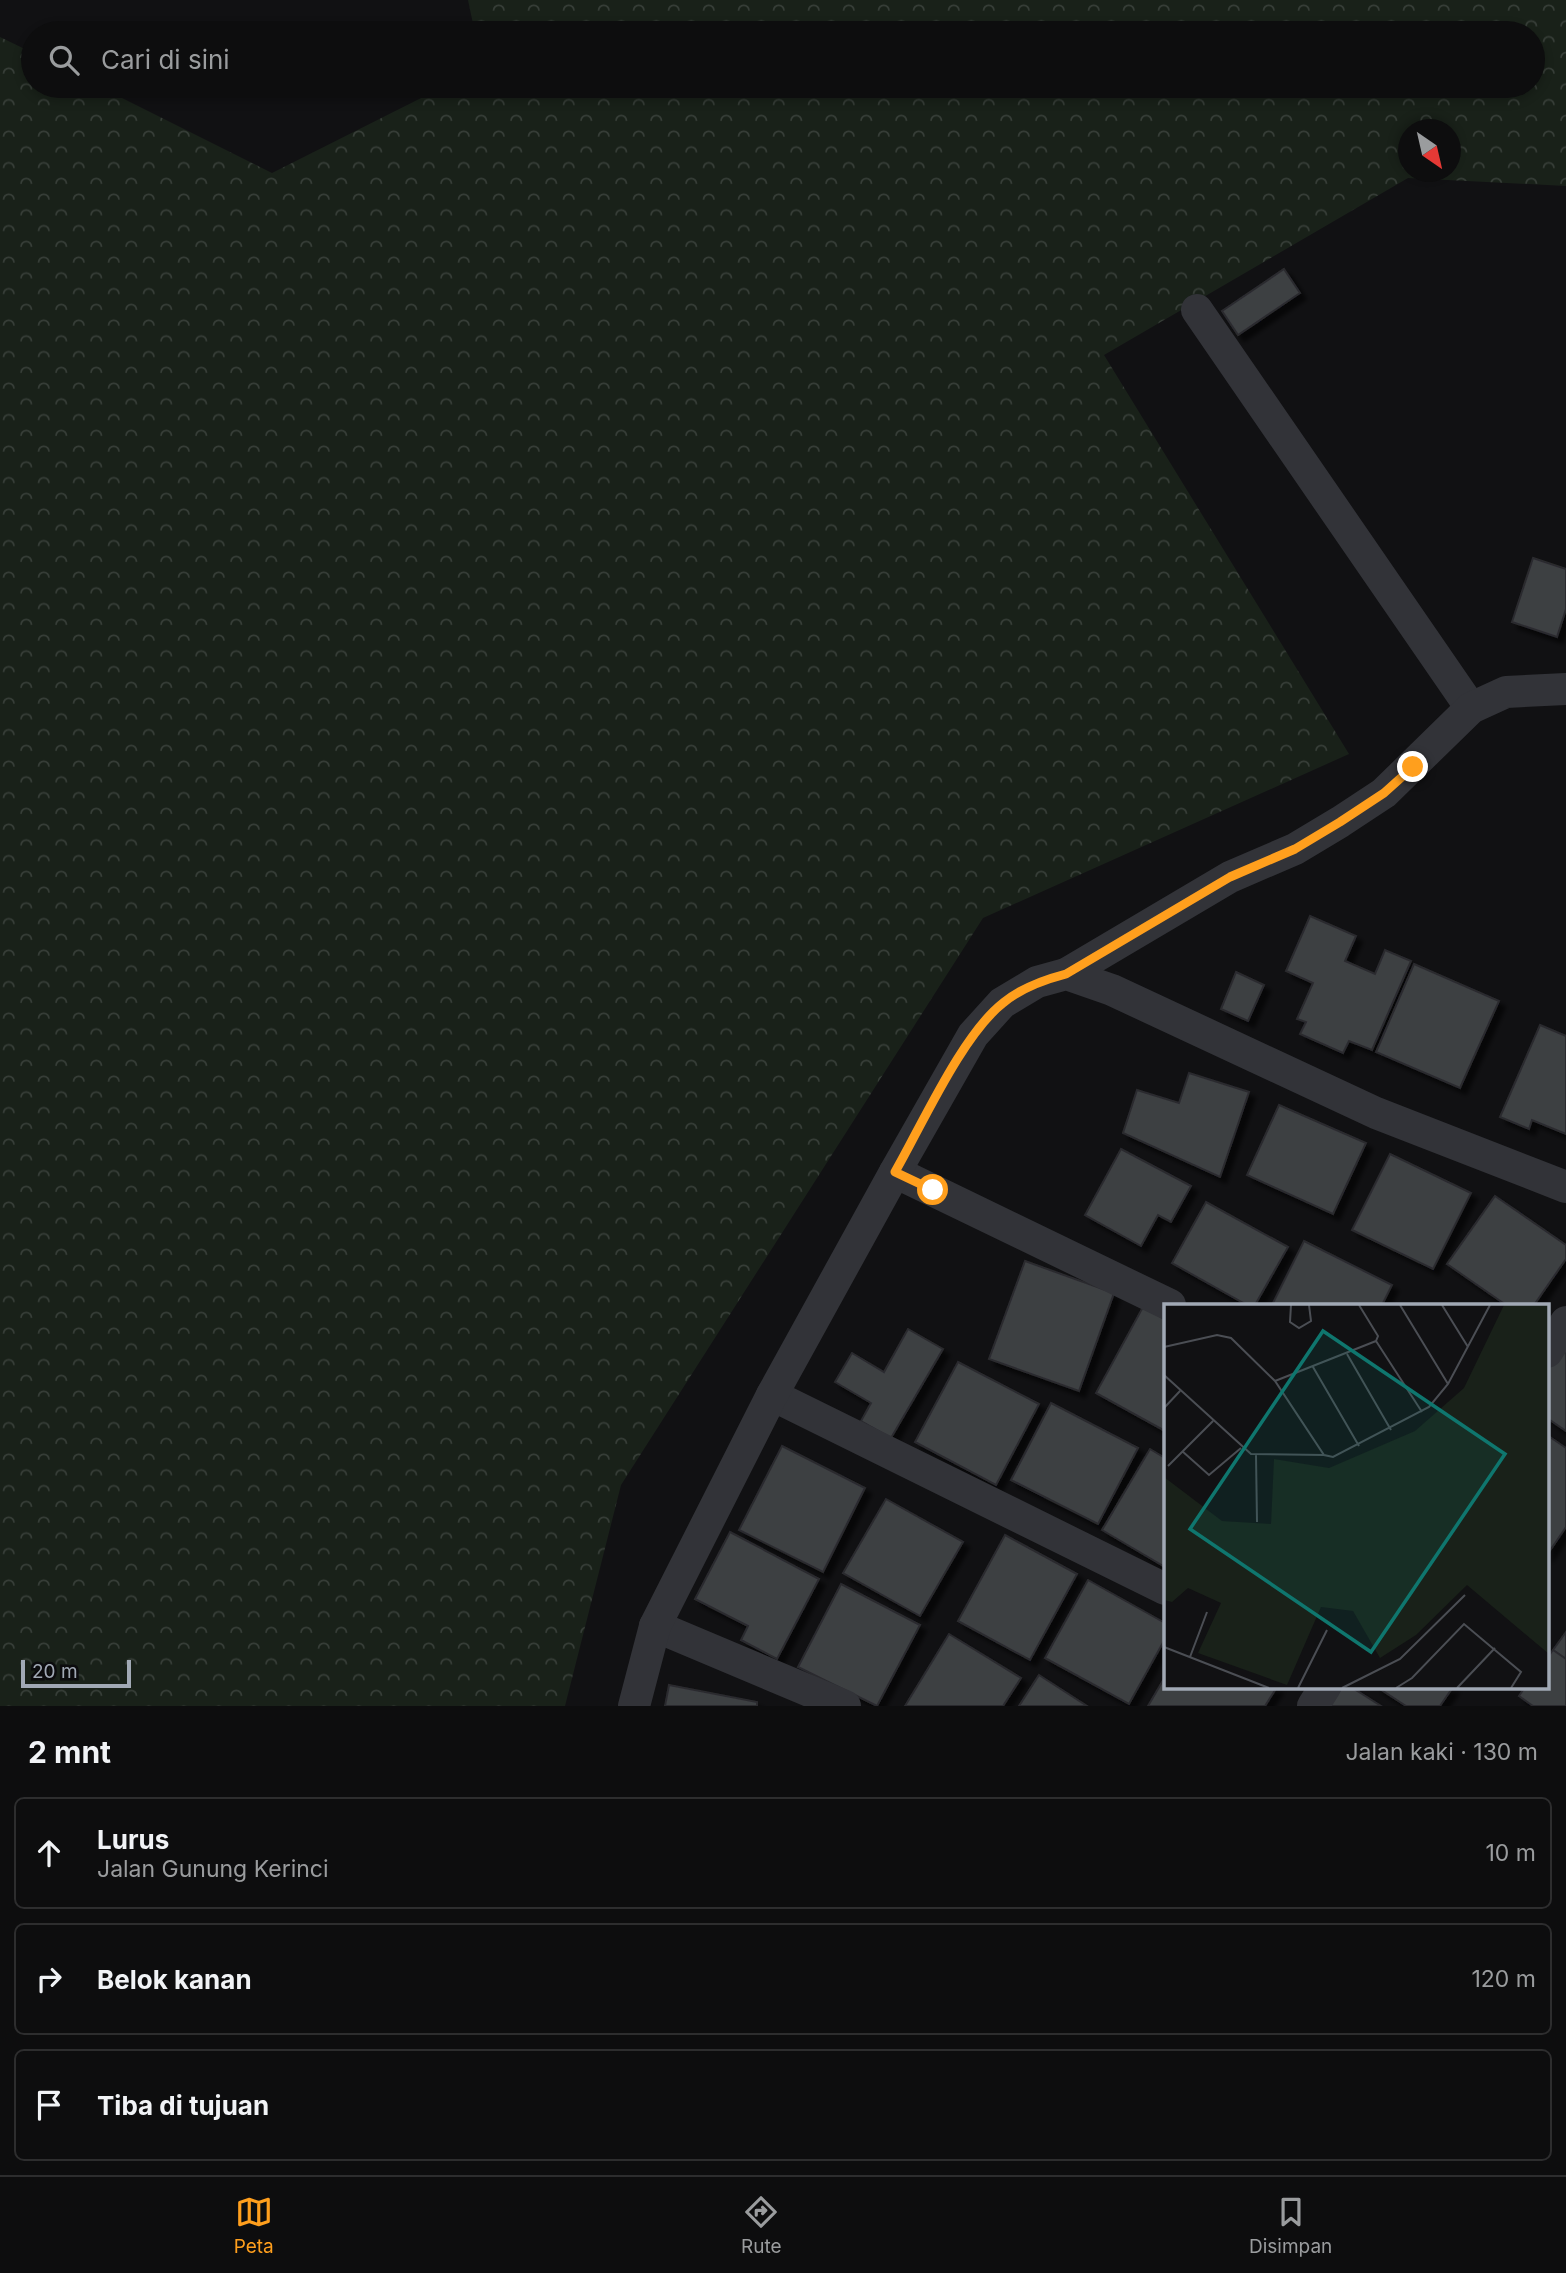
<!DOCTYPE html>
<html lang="id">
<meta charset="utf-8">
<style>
:root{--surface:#0d0d0e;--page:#161617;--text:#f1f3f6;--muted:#9a9c9e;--line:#2d2d2e;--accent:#ff9f1d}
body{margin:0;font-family:Inter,sans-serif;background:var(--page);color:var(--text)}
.compass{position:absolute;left:1398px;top:119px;width:63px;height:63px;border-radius:50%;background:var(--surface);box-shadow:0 4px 10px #0003;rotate:146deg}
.scale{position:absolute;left:21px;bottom:18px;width:110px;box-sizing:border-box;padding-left:7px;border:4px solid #a1a9b5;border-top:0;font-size:19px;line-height:24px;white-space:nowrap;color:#a1a9b5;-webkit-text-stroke:5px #0c0c0e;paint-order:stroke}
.stop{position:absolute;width:21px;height:21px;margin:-16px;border:5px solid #ff9f1d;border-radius:50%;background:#fff}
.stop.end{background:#ff9f1d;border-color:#fff;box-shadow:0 2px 7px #0008}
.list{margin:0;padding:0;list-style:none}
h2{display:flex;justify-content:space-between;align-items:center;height:91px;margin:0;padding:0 28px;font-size:30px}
h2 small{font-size:23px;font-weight:400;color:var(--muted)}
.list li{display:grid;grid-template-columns:46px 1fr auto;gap:21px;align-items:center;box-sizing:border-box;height:112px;margin:0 14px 14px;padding:0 14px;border:2px solid var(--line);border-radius:10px}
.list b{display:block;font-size:26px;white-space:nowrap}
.list p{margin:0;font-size:23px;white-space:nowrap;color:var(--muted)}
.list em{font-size:23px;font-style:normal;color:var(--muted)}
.icon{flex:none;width:38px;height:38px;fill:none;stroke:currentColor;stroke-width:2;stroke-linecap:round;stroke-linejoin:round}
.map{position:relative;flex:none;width:1566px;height:1706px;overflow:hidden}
.search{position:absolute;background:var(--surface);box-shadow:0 4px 10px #0003;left:21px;right:21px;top:21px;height:77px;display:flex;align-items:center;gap:18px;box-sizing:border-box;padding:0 24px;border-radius:38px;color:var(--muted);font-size:26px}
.sheet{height:469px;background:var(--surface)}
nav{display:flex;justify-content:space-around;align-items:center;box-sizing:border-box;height:98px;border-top:2px solid var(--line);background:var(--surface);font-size:19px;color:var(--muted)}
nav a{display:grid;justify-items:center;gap:4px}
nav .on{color:var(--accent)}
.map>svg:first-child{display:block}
.forest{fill:url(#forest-crowns);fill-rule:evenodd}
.building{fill:#3d3f43;stroke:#2b2b2f;stroke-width:2;filter:url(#shadow)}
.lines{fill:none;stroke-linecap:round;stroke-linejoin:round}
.street{stroke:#323338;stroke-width:32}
.route{stroke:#ff9f1d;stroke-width:9}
.inset-road{fill:none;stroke:#4b4e54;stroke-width:2}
.view{fill:#0f766e;fill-opacity:0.15;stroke:#0f766e;stroke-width:3.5}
.inset-edge{fill:none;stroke:#a1a9b5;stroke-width:3.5}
</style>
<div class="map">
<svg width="1566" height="1706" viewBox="0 0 1566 1706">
<defs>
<pattern id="forest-crowns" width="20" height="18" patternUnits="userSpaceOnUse" patternTransform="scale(1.75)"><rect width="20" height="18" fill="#192119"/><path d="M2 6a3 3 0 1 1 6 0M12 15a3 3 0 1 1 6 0" fill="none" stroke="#373e38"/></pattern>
<filter id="shadow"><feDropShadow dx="6" dy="6" stdDeviation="2" flood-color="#0009"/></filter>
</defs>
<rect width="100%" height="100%" fill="#111113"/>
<path class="forest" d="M468,0H1566V186L1408,178L1104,355L1349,754L983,918L621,1485L565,1706H0V37L33,53V86H98L272,173L445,86H1533V33H475ZM1408,130H1450V172H1408Z"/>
<g class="building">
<path d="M1284,269L1300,293L1238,335L1222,311Z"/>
<path d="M1533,558L1566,569V609L1557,637L1512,622Z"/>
<path d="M1310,916L1356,936L1345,961L1375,974L1385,950L1411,961L1372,1050L1349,1041L1343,1053L1300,1034L1306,1022L1297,1019L1313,983L1286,971Z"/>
<path d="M1414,964L1499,1001L1460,1088L1376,1052Z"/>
<path d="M1236,972L1264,985L1248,1021L1221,1009Z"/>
<path d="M1540,1025L1566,1036V1134L1532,1120L1529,1129L1500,1117Z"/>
<path d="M1189,1073L1249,1092L1220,1177L1123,1133L1137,1090L1179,1103Z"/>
<path d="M1279,1105L1366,1143L1333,1214L1247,1175Z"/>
<path d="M1121,1149L1191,1186L1171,1222L1158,1215L1141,1246L1085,1215Z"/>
<path d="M1390,1154L1471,1193L1433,1269L1352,1230Z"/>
<path d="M1495,1196L1566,1245V1259L1534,1305H1506L1447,1264Z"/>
<path d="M1206,1202L1288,1247L1255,1305H1247L1172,1263Z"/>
<path d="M1304,1241L1392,1285L1382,1305H1272Z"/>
<path d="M1025,1261L1114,1293L1079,1391L989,1359Z"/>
<path d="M1143,1307L1165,1319V1431L1096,1393Z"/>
<path d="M908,1329L943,1349L891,1438L861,1421L871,1403L835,1382L852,1353L884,1372Z"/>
<path d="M1566,1339V1431L1547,1418V1367Z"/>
<path d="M958,1362L1039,1404L996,1485L915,1442Z"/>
<path d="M1051,1403L1138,1448L1098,1524L1011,1480Z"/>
<path d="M1547,1435L1566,1448V1527L1547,1555Z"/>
<path d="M782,1446L865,1488L823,1572L739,1530Z"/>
<path d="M1150,1449L1165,1458V1567L1102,1530Z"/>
<path d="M886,1499L963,1542L920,1616L843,1573Z"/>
<path d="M730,1532L819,1579L777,1659L741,1640L748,1626L695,1599Z"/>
<path d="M1005,1535L1077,1574L1030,1660L958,1621Z"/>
<path d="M1088,1580L1165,1623V1639L1129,1704L1045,1658Z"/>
<path d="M841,1584L920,1625L877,1706L798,1667Z"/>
<path d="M1566,1632V1659L1553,1650Z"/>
<path d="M949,1634L1021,1678L1003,1706H905Z"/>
<path d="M1553,1650L1566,1659V1706H1533L1519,1696L1525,1687H1547V1658Z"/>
<path d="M1039,1675L1087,1706H1019Z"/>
<path d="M1165,1677V1687H1277L1265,1706H1148Z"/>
<path d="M669,1685L757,1702V1706H665Z"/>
<path d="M1342,1687H1351L1381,1706H1330Z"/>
<path d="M1377,1687H1453L1440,1706H1406Z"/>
</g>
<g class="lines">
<g class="street">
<path d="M1197,310L1471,708"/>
<path d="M1066,974L1230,877L1295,849L1340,822L1384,793L1471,708L1506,692L1566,689"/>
<path d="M895,1172L1170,1305"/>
<path d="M1547,1352L1566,1322"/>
<path d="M772,1395L1165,1589"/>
<path d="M655,1626L845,1706"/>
<path d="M634,1706L655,1626L772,1395L895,1172L973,1035L1002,1003L1037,982L1066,974L1112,990L1376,1113L1566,1187"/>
<path d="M1313,1706L1325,1687"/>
</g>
</g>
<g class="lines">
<path class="route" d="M933,1190L895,1172C922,1125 962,1035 1003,1003C1021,988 1043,980 1066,974L1230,877L1295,849L1340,822L1384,793L1413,767"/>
</g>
<g transform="translate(1164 1304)">
<rect width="385" height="385" fill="#111113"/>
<path d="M340,1H385V350L303,281L252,331L216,354L189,307L157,303L123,381L34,349L57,299L24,284L8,298L0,296V173L58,217L107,220L110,155L165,164L251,127L300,84Z" fill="#192119"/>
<path class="inset-road" d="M127,1L126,18L135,24L147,17L145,1M195,1L214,32L212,37M236,1L284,80M278,1L304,43M212,37L258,108M0,43L53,31L67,34L111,77L160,151L169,153L265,103L284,80L326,1M183,50L227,126M149,63L195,142M0,71L87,150L160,151M111,77L212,37M0,104L16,87M18,147L45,171L77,144M92,151L93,218M4,162L49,117M0,343L105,384M26,353L43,308M134,384L163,326M178,384L236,355L301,291M232,384L248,374L300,320L357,368L347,384M293,384L331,344"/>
<path class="view" d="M159,27L341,150L207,348L26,225Z"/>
<rect width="385" height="385" class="inset-edge"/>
</g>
</svg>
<svg class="compass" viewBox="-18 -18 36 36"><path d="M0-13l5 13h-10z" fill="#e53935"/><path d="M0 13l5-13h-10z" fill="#9a9c9e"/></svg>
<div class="scale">20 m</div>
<div class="stop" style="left:933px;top:1190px"></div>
<div class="stop end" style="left:1413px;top:767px"></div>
<div class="search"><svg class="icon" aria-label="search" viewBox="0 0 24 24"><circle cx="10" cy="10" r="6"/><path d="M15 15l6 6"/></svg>Cari di sini</div>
</div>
<section class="sheet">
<h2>2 mnt<small>Jalan kaki · 130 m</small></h2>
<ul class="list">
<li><svg class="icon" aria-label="ahead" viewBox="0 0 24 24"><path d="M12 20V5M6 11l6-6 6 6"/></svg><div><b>Lurus</b><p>Jalan Gunung Kerinci</p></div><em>10 m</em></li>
<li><svg class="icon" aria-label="right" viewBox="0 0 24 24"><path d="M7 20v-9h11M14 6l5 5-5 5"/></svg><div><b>Belok kanan</b></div><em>120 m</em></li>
<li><svg class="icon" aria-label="arrive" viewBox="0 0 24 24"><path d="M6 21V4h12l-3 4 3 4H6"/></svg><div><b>Tiba di tujuan</b></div></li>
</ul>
</section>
<nav>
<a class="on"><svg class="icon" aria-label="map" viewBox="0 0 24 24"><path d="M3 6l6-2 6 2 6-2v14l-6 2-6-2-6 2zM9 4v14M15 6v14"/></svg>Peta</a>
<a><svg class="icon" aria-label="directions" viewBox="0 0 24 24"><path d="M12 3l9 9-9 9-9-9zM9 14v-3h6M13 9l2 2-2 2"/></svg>Rute</a>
<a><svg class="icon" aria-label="saved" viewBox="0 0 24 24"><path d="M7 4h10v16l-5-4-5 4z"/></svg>Disimpan</a>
</nav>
